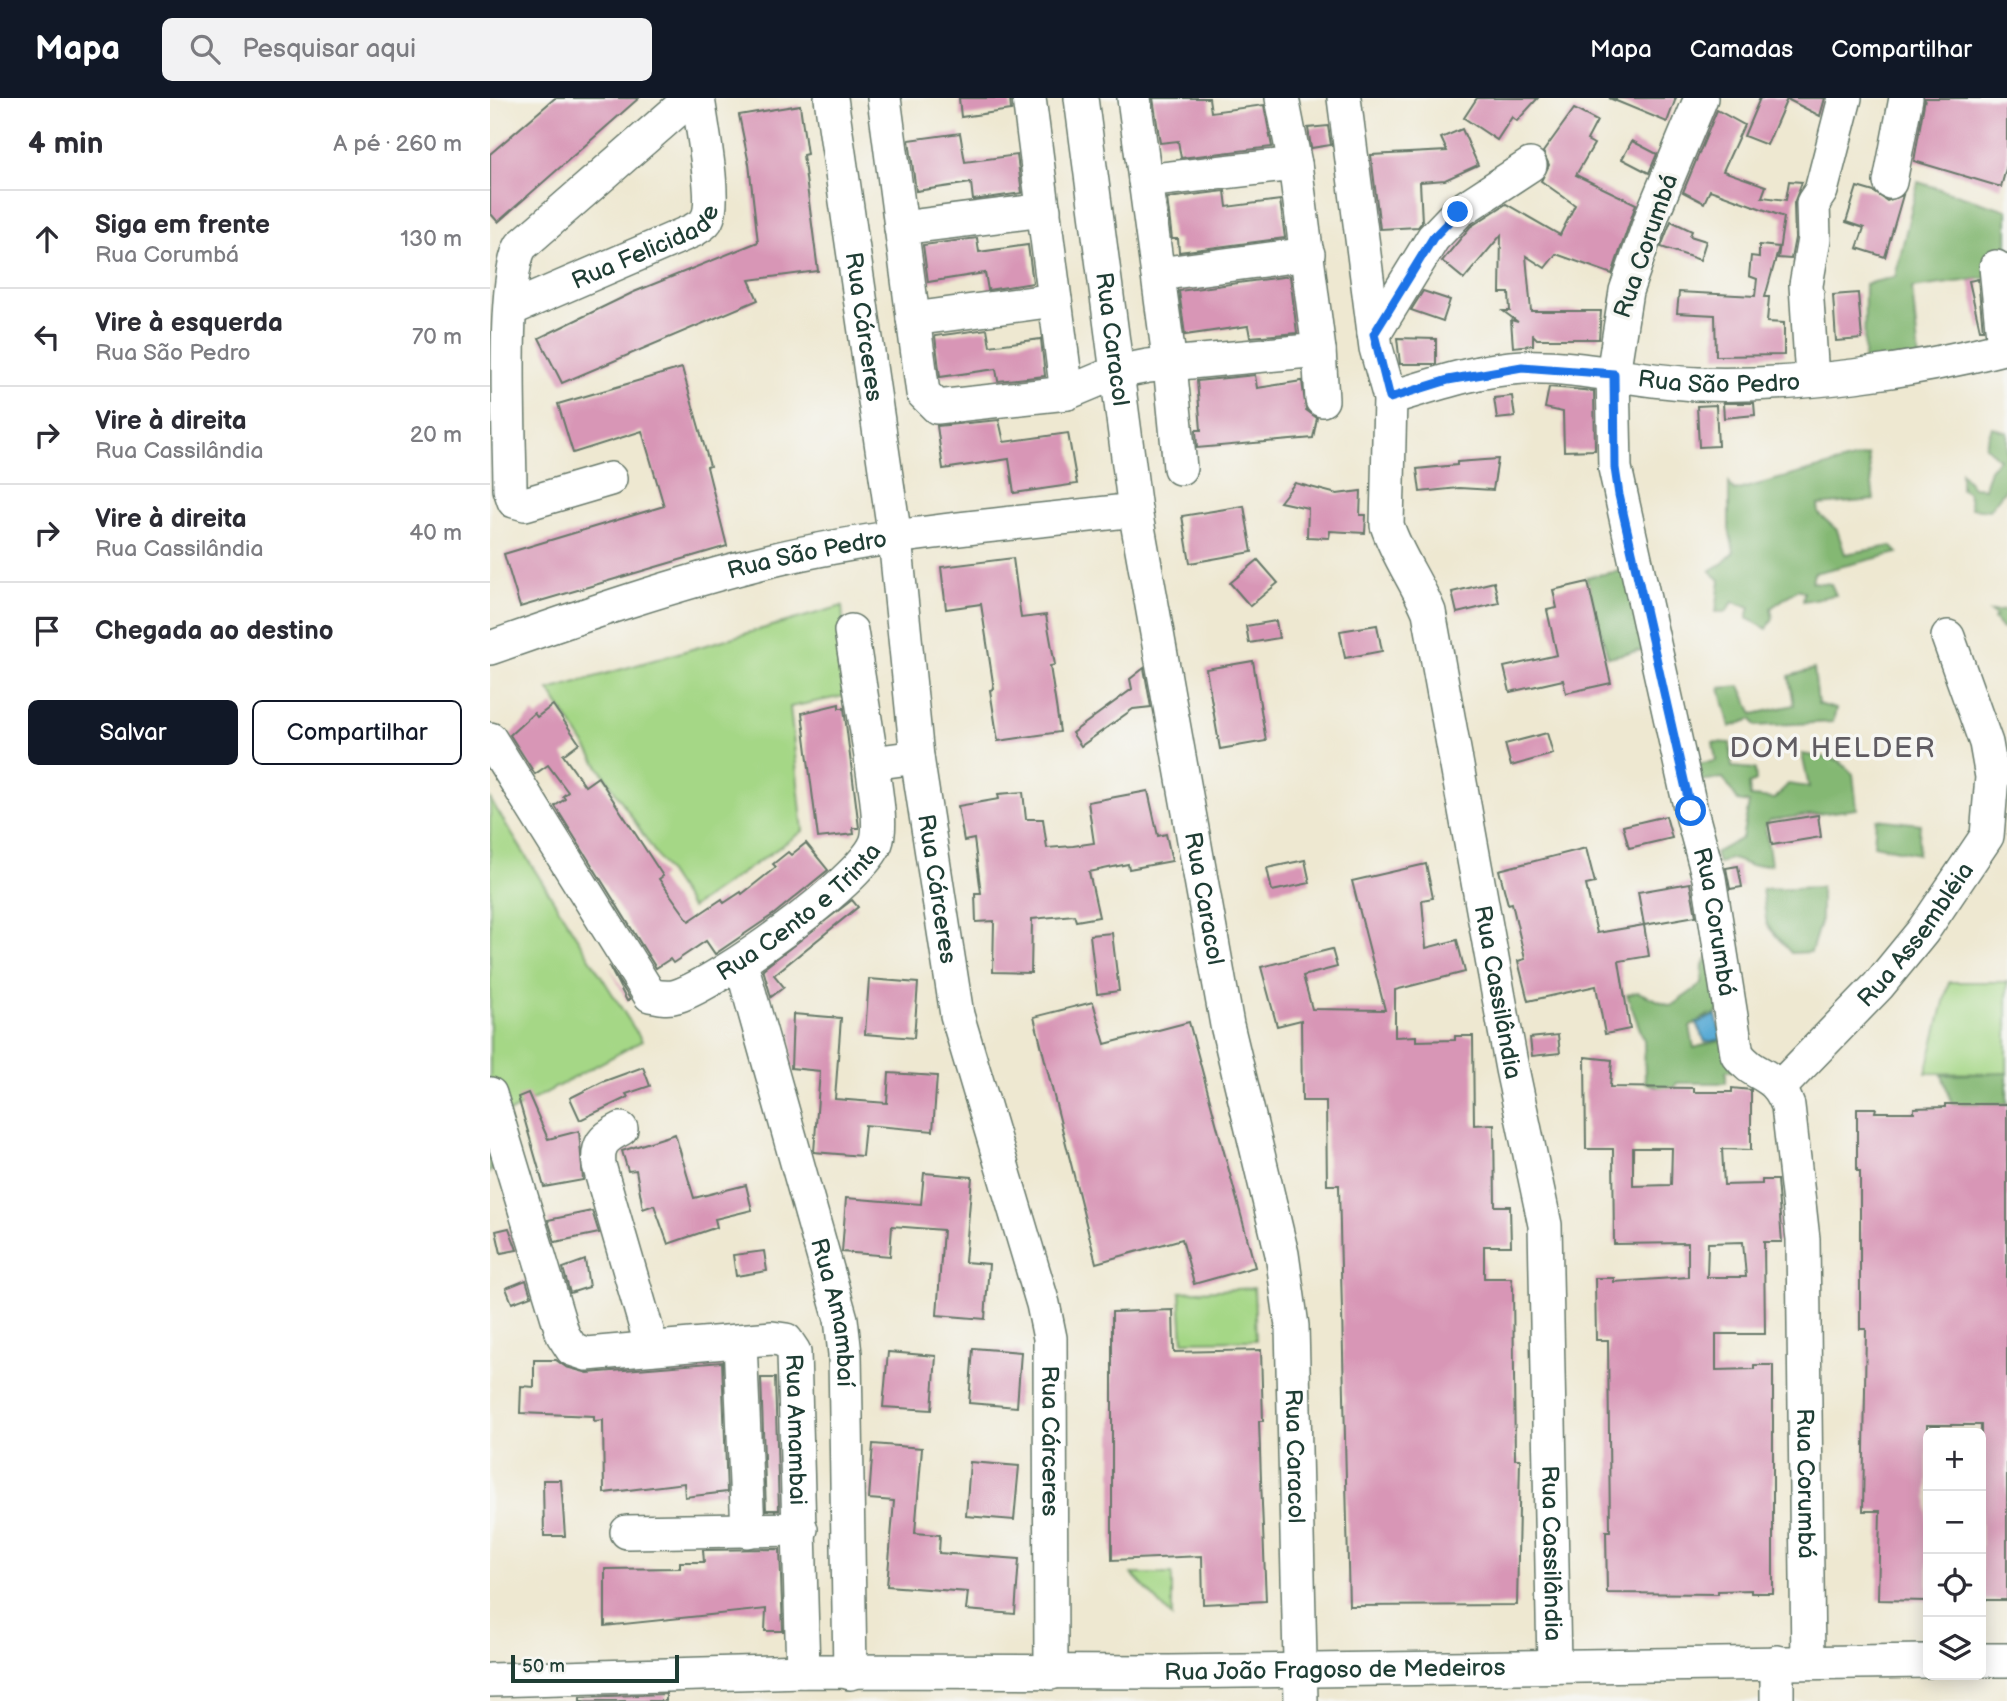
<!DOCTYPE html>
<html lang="pt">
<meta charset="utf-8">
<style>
:root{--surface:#fff;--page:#f2f2f3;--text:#2b2b33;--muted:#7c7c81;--line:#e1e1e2;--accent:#111827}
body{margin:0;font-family:"Balsamiq Sans",sans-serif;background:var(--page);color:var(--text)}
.controls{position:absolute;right:21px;bottom:21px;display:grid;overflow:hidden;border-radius:10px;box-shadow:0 4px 18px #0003}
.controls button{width:63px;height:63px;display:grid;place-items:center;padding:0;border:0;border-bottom:2px solid var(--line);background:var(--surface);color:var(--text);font:35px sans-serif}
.scale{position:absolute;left:21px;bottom:18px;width:168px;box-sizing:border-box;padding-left:7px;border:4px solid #1f3d34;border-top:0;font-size:19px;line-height:24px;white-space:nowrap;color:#1f3d34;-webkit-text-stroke:5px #f6f6f2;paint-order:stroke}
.stop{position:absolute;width:21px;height:21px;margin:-16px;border:5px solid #1a73e8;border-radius:50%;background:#fff}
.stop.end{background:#1a73e8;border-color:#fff;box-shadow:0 2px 7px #0008}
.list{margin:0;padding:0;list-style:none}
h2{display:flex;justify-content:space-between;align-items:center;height:91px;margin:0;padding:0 28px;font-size:30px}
h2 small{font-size:23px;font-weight:400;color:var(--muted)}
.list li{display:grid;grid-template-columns:46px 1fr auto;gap:21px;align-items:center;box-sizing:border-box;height:98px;padding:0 28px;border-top:2px solid var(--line)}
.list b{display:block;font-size:26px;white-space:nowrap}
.list p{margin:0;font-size:23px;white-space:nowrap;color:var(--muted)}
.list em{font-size:23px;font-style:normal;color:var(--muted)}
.actions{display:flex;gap:14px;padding:21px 28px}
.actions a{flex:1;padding:16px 0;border:2px solid var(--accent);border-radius:10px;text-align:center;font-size:24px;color:var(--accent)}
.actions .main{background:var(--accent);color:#fff}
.icon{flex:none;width:38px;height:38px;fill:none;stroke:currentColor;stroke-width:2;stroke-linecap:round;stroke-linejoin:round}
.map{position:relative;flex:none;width:1517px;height:1603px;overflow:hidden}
header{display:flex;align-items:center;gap:42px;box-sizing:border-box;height:98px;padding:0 35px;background:var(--accent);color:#fff}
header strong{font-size:33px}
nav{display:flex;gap:38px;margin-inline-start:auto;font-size:24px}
.search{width:490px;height:63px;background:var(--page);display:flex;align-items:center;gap:18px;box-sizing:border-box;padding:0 24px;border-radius:10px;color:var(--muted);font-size:26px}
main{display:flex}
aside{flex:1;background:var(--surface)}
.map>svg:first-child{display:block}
.green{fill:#a5d786;stroke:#628a5d;stroke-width:2}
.forest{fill:#84b873;stroke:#527a54;stroke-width:2}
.water{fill:#5aabd5;stroke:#3c7484;stroke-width:2}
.building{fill:#d896b6;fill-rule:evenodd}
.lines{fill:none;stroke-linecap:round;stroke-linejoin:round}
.minor-casing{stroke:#67796b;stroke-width:36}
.minor{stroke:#fff;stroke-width:33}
.route{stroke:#1a73e8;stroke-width:9}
.labels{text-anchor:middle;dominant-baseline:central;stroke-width:7;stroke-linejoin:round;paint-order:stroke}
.street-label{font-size:24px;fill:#1f3d34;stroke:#f6f6f2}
.quarter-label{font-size:28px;letter-spacing:2px;fill:#605c62;stroke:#f6f6f2}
</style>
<header>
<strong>Mapa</strong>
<div class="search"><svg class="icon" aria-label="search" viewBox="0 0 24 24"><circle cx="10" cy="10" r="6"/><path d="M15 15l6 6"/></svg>Pesquisar aqui</div>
<nav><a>Mapa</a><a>Camadas</a><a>Compartilhar</a></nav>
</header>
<main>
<aside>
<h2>4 min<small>A pé · 260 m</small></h2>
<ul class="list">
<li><svg class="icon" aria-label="ahead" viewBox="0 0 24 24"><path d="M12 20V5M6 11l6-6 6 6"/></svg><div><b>Siga em frente</b><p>Rua Corumbá</p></div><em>130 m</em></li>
<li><svg class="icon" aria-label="left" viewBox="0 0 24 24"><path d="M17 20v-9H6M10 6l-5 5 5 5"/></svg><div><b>Vire à esquerda</b><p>Rua São Pedro</p></div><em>70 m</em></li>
<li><svg class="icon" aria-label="right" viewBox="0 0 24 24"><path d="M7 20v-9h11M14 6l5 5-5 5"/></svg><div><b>Vire à direita</b><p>Rua Cassilândia</p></div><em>20 m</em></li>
<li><svg class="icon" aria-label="right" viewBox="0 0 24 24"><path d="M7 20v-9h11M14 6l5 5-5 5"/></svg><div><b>Vire à direita</b><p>Rua Cassilândia</p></div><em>40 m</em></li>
<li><svg class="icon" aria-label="arrive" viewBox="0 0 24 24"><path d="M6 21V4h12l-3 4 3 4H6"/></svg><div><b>Chegada ao destino</b></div></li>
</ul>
<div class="actions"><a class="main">Salvar</a><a>Compartilhar</a></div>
</aside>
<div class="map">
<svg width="1517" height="1603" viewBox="0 0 1517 1603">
<rect width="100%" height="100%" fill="#f6f6f2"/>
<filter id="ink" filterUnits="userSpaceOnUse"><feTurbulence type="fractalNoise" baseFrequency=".0143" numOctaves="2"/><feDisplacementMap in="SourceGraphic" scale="14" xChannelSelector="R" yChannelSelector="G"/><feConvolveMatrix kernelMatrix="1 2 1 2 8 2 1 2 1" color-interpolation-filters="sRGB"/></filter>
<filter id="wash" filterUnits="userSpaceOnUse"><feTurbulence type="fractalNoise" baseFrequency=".00686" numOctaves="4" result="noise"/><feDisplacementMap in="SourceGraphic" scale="28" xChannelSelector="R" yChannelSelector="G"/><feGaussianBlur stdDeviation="1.57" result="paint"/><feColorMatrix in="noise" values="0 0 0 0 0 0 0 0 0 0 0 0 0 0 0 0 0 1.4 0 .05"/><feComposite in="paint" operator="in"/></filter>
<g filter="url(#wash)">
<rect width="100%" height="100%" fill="#eee8d1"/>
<g class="green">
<path d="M352,508L359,597L300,609L313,733L201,810L59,592Z"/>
<path d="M0,701L152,943L9,1020L15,1060L0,1074Z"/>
<path d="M1459,884H1517V976L1436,975Z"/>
<path d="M764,1190L766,1242L693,1243L690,1194Z"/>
<path d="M642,1476H682V1519Z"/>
</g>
<g class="forest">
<path d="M1428,84L1517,112V166L1496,180L1422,190L1429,260L1374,267L1375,186L1405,179Z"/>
<path d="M1502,329L1517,334V389L1499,412L1481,410L1478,395L1471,391V374L1483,389L1494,390L1500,371L1509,361L1495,348Z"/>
<path d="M1378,357L1384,402L1328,407L1329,416L1347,432L1355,456L1401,448L1408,455L1324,475L1322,484L1341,486L1346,497L1313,503L1314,494L1308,491L1281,510L1283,521L1277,531L1257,520L1260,509L1243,504L1236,514H1226L1230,482L1220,473L1233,465L1244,454L1239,431V385L1244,393Z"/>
<path d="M1142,471L1162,550L1118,559L1096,479Z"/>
<path d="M1517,512V530L1512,531L1504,521L1506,518L1500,514Z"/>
<path d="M1324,571L1328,606L1346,611L1343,624L1266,628L1262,621L1240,629L1230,590L1250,588L1263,616L1304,607L1299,578Z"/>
<path d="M1223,644L1240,645L1242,669L1265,671L1266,683L1259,686L1260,699L1285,701L1298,686L1319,689L1312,656L1348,662L1363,676L1367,711L1280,722L1275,728L1281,766L1261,768L1240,760L1228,766L1225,755L1252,740L1259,705L1248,703L1233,680L1201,684L1198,667L1226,663Z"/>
<path d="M1386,721L1430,726L1428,756L1384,747Z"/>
<path d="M1331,789V821L1321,854L1301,855L1277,827L1272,791Z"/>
<path d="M1227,847L1235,910L1216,921L1218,917L1200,929L1204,950L1235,941L1248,971L1236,973V985H1187L1180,996L1155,984L1154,942L1137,897L1148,894L1181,908L1212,886L1213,867Z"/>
<path d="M1517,975V1006H1462L1452,977Z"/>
</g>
<path class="water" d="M1226,917L1232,941L1215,944L1207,925Z"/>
<g id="blocks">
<g class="building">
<path d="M65,0H149L8,124L0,115V56Z"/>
<path d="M469,0H520L521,12L471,19Z"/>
<path d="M663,0H719L721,14L774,7L782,49L691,60L688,43L670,45Z"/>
<path d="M987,0H1048L1027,23L1022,19L1007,42L974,20Z"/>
<path d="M1119,0H1186L1177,24Z"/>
<path d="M1270,0H1335L1330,18L1297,1L1277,47L1254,38Z"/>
<path d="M1435,0H1517V67L1511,89L1424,63Z"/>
<path d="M310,7L317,56L313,57L328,173L259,182L268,202L72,285L49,240L144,194L268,144L259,66L249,17Z"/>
<path d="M1084,11L1107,23L1097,42L1104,46L1086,77L1146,106L1122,176L1066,156L1055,170L1036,158L1041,213H1111L1109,241H1047L1043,237V247L1023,249L1021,222L1028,224L1013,213H1020L1019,195H1010L1011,137L974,181L952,163L980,129L1016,106L1070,137L1085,107L1051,83L1059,67L1053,54Z"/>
<path d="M1227,12L1254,27L1233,73L1276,88L1272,99L1296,102L1299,83L1312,84L1304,105L1305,140L1301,161L1288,160L1294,119L1220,92L1214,105L1193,94Z"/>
<path d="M838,28L841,47L821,50L818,30Z"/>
<path d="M972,31L988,67L955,82L930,84L932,124L928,129L890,131L881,57L957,53L951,40Z"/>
<path d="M470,35L475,64L527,57L532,95L483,102L481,85L426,93L419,42Z"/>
<path d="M1142,43L1167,56L1159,75L1132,61Z"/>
<path d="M1367,89L1384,94L1397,103L1413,97L1395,159L1367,150L1374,130L1356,124Z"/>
<path d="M735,93L737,109L790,102L795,140L689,154L688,141H682L677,100Z"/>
<path d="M1181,123L1202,133L1200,138L1216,143L1210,162L1171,149Z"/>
<path d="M487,140L489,154L538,147L543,185L498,192L495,175L438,184L433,147Z"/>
<path d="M1269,147L1289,149L1275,199H1279L1277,224L1294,225V257L1226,258L1225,217L1187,215L1189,194L1265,198L1267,181L1259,178L1261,158L1269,159Z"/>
<path d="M800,178L807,235L760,239L758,228L695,237L689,193Z"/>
<path d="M1488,181L1493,232H1490L1479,183Z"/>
<path d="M933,193L960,202L953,223L921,212Z"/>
<path d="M1368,195L1372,241L1346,243L1343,197Z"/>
<path d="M497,231L500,248L551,241L555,278L508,283L506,271L450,279L445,238Z"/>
<path d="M907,240L946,241V266H910Z"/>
<path d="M192,270L220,368L217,369L237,448L30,509L14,456L174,408L152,333L83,355L68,306Z"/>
<path d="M765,277L767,290L812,283L816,312L827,320L823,340L707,350L706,332H711L707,283Z"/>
<path d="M1059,289L1104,293L1105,352L1074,353L1073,314L1055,310Z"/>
<path d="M1022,298L1025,319L1007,321L1004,300Z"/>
<path d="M1233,305H1264L1265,317L1234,320Z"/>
<path d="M1226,307L1228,348L1209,349L1207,308Z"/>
<path d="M509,322L514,344L578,335L587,386L524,395L519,361L453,371L447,328Z"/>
<path d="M1008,361L1003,392L969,390L930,394L927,371L967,367V364Z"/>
<path d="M805,385L847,396L871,393L870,417H876L875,435L840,433L839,440L817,439L818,410L790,404Z"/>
<path d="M754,408L762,454L700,465L692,418Z"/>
<path d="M523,460L531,520L556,517L565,567L560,568L570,634L508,643L500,592L504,591L491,506L456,511L451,469Z"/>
<path d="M768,462L788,485L760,508L740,485Z"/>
<path d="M1004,484L1009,505L967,515L962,494Z"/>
<path d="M1098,484L1121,585L1076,595L1073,582L1020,594L1014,569L1067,557L1057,512L1067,510L1063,492Z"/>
<path d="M786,523L789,540L759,545L756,528Z"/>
<path d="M887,527L892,553L855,560L850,533Z"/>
<path d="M763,563L776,643L730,651L716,571Z"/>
<path d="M654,570L661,609L643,611L591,648L582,635L642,591L640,581Z"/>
<path d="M349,606V610H354L369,730H363L364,736L328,740L312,615Z"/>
<path d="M63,607L89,645L73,657L95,688L108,679L173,778L169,781L199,823L232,801L234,805L251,794L252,796L286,769L283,766L298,754L301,757L316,745L338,772L284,816L225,856L216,843L183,865L180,861L166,870L65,708L75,701L73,698L78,694L58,667L45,676L20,637L44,615L47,619Z"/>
<path d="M1057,635L1063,656L1021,668L1015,646Z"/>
<path d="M658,693L668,738L676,736L682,763L639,771L638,766L599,774L609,819L586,823L584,817L542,821L541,875L503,874L504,823L486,824L485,795H491L484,741L474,743L468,708L509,701L508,696L533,694L536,721H553L557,750L583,748L604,745L598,704Z"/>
<path d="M1328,717L1331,739L1282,747L1278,725Z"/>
<path d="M1176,718L1182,740L1139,750L1133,728Z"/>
<path d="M1096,750L1105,785L1096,787L1107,835L1154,827L1159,858L1129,863L1140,931L1115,936L1106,888L1038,903L1028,863L1035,861L1022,805L1018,806L1009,772Z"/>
<path d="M815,762L820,785L782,793L777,770Z"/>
<path d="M936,766L943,800L932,802L936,850L967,842L975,874L905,892V939L926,938V943L965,942V938H983L984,1027L1004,1026L1005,1108H1020L1021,1148H994V1180H1021L1023,1190L1025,1361H1030L1027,1507L859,1508L849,1087H837L836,1003H812L811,922L787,928L771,869L842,851L847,869L813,878L822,911L895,912L862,783Z"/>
<path d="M1248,768L1252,789L1240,791L1236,770Z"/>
<path d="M1200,785L1206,818L1154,827L1148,794Z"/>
<path d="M362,802L368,809L284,877L294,889L281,899L273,871Z"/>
<path d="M622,835L629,893L607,896L600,837Z"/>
<path d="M119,868L140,901L137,903Z"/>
<path d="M379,881L428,885L424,940L375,936Z"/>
<path d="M603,904L615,946L699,924L765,1169L704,1186L692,1141L606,1165L544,919Z"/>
<path d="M303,916L351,920L345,1001L397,1005L399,975L447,978L443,1033L375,1027L372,1058L324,1054L330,973L301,970Z"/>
<path d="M1068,937L1070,955L1042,958L1040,940Z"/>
<path d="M1095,959L1122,962L1120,989L1204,990V994H1242V990L1261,992V1052L1232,1051L1234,1087L1272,1086V1082H1287L1292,1144H1274L1275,1236H1226V1272L1264,1271V1267H1283V1495H1261V1492L1228,1493V1496L1117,1495L1116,1433H1120L1118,1242H1106L1105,1180H1124V1184L1198,1179V1145L1124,1146L1123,1051H1096ZM1143,1050H1182L1181,1087L1143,1088ZM1253,1144L1256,1179H1217L1218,1145Z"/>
<path d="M153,969L160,988L136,996L138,999L90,1022L80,1000L112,984Z"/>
<path d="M38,995L58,1041L89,1033L93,1082L54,1089L28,999Z"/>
<path d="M1455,1006H1517V1502H1491V1327H1437L1438,1503L1388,1502L1390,1413H1373L1376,1231H1370V1073H1367V1010H1386L1385,1014H1424V1010L1455,1009Z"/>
<path d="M185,1036L204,1100L256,1087L262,1112L225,1121L227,1129L178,1146L164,1107L153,1111L146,1072L138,1073L132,1053Z"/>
<path d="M434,1075L482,1079L475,1164L499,1166L495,1221L447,1217L453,1132L402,1128L400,1158L352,1154L356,1100L431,1106Z"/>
<path d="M102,1113L109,1135L65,1144L58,1122Z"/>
<path d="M19,1130L27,1152L11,1155L6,1133Z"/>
<path d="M274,1153L277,1173L246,1178L243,1157Z"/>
<path d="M95,1162L99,1189L80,1195L73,1170Z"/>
<path d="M36,1182L41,1198L22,1205L16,1190Z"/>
<path d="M683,1212L684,1254L771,1252L773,1323H769L771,1382L776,1503L713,1506L712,1458L622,1462V1214Z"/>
<path d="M483,1250L531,1254L527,1309L479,1305Z"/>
<path d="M398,1254L446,1258L442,1312L393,1309Z"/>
<path d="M44,1262H66L76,1269L98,1275L232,1264L237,1394L195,1399L194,1385L114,1395L113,1322L104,1323V1318L30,1315L31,1288L44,1289Z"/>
<path d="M271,1280H285L289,1412H276Z"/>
<path d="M383,1346L432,1350L425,1435L450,1437L449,1455L529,1461L525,1516L476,1512L478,1494L397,1488L404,1403L379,1401Z"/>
<path d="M480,1364L529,1368L524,1422L476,1418Z"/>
<path d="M53,1382H71L75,1438H54Z"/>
<path d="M290,1451L293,1533H275L276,1511L115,1528V1471L190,1470V1464H214L213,1452Z"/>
<path d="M176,1596V1603H90V1599Z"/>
</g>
</g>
</g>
<g filter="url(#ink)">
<use href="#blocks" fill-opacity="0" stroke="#67796b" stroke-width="2"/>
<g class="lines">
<defs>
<g id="minor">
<path id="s1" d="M341,0L405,440L427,659L467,917L553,1206L560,1240L561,1575"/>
<path d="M394,0L433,295L447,309L577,295L627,274L658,268L829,252L805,66L792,0"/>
<path d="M539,0L577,295"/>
<path id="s2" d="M591,0L645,412L737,927L792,1156L802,1228L811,1603"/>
<path d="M644,0L680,267L690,370"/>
<path id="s3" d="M854,0L886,250L900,300L897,427C907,458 927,484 939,514L1022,971L1055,1127L1064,1566"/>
<path id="s4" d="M1211,0L1163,115L1136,193L1123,276L1125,370L1201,713L1219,780L1247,956C1267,982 1285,972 1298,1008L1313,1141L1318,1564"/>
<path d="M655,83L805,66"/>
<path d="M1400,84L1416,0"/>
<path d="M411,130L554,112"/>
<path d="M1506,169L1514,249"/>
<path d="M668,176L818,156"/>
<path id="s5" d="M21,211L204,132C208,129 215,126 217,121C227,103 211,23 208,0"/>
<path d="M423,221L565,202"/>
<path d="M884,236L943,140L968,114L1040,67"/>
<path d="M829,252L832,302"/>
<path d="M1322,281L1316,187L1324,141L1323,105L1331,93L1355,0"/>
<path id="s6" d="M900,300C943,287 988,271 1034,269C1092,267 1149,284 1208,286C1305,289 1423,274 1517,249"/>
<path d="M120,381L35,406L24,403L20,391C20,343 11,181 31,148L201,0"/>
<path d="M361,533L382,665"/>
<path id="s7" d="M0,550C91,518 184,486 278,463C398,434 523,426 645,412"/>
<path id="s8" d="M0,641L160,897C170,899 177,901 187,898C228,885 370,784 386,745C393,727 384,685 382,665L427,659"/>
<path id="s9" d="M251,865L351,1221L355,1256L360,1575"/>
<path id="s10" d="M1291,988L1388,888L1433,833L1497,738L1502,679L1496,645L1458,539"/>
<path id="s11" d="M0,996L73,1237L82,1251L97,1256L282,1240L296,1242L304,1254L313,1573"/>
<path d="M131,1031C113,1040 107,1047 109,1067L162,1250"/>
<path d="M250,1243L258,1433"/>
<path d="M137,1434L311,1431"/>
<path d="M1491,1562H1517"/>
<path id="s12" d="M0,1582L313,1573L679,1574L1438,1563"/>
<path d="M1287,1603V1564"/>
</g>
</defs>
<use href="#minor" class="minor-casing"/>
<use href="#minor" class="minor"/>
</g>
</g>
<g class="lines" filter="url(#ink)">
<path class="route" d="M968,114L943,140L884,236L900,300L958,282L1032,269L1124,276L1125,370L1129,397L1201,713"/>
</g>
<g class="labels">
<g class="street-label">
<text stroke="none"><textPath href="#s5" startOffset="149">Rua Felicidade</textPath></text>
<text transform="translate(1156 148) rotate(-71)">Rua Corumbá</text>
<text stroke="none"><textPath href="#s1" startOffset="231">Rua Cárceres</textPath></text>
<text stroke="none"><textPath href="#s2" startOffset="243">Rua Caracol</textPath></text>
<text stroke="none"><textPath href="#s6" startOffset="334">Rua São Pedro</textPath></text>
<text stroke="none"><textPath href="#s7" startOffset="331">Rua São Pedro</textPath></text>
<text stroke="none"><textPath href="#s1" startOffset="798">Rua Cárceres</textPath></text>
<text stroke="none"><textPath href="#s2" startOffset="810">Rua Caracol</textPath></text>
<text stroke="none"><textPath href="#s8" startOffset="478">Rua Cento e Trinta</textPath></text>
<text stroke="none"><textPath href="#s4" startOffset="850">Rua Corumbá</textPath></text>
<text stroke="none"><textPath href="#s10" startOffset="203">Rua Assembléia</textPath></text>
<text stroke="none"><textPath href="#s3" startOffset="914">Rua Cassilândia</textPath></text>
<text stroke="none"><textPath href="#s9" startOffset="362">Rua Amambaí</textPath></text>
<text stroke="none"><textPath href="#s11" startOffset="576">Rua Amambai</textPath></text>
<text stroke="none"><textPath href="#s1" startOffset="1365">Rua Cárceres</textPath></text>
<text stroke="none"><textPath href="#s2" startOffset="1377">Rua Caracol</textPath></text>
<text stroke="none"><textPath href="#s4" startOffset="1437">Rua Corumbá</textPath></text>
<text stroke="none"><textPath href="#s3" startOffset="1480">Rua Cassilândia</textPath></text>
<text stroke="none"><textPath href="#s12" startOffset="845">Rua João Fragoso de Medeiros</textPath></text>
</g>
<g class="quarter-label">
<text x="1343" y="650">DOM HELDER</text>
</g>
</g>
</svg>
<div class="controls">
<button>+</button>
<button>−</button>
<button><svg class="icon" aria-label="locate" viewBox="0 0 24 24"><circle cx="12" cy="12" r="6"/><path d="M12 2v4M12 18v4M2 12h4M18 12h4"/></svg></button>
<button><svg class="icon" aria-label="layers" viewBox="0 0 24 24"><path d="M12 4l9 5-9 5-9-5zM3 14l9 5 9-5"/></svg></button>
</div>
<div class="scale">50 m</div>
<div class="stop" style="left:1201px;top:713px"></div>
<div class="stop end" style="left:968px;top:114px"></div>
</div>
</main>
